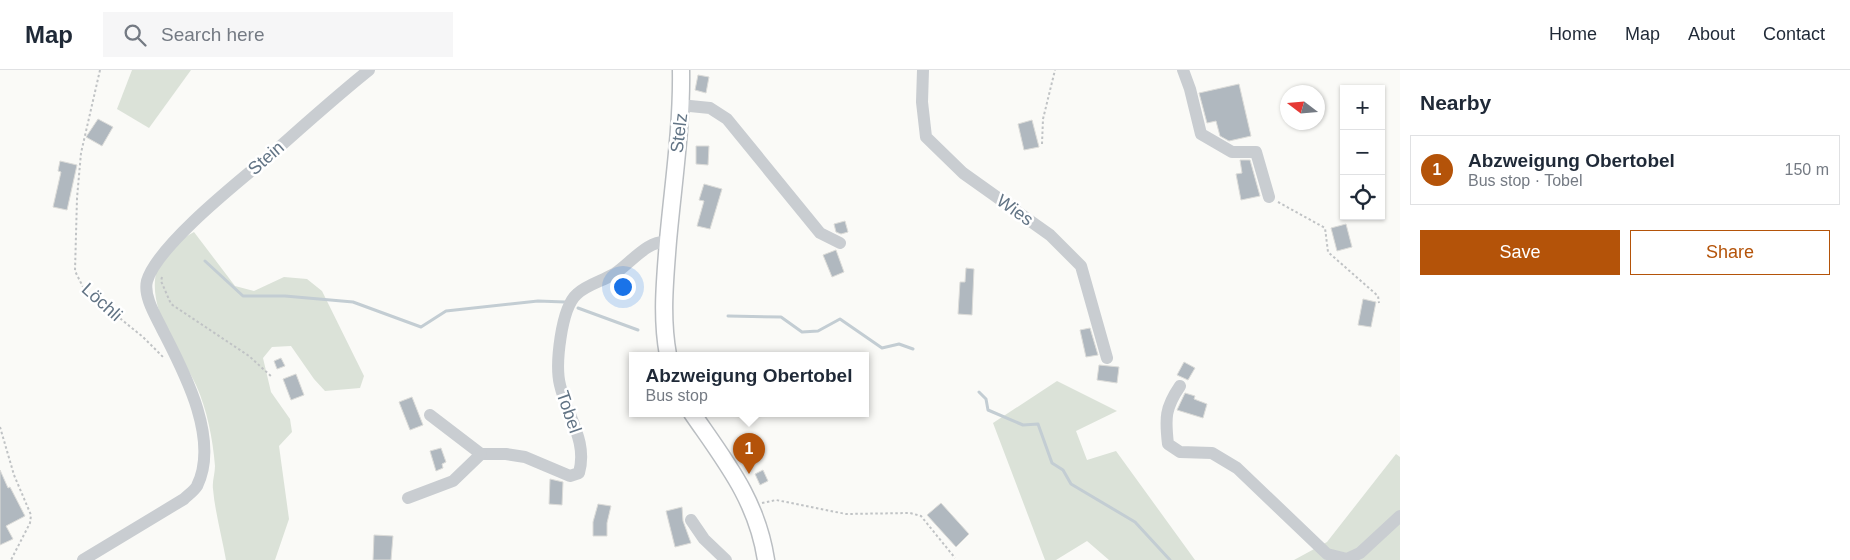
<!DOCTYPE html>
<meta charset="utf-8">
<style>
:root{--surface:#fff;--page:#f6f6f7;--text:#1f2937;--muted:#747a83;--line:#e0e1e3;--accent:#b45309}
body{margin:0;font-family:Arial,sans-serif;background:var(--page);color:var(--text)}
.controls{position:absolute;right:15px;top:15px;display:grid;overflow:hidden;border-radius:0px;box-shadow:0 1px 4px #0004}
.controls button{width:45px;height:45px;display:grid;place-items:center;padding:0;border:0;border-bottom:1px solid var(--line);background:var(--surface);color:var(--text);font:25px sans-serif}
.compass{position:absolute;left:1280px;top:15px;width:45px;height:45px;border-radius:50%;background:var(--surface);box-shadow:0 1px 4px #0004;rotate:286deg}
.you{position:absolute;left:622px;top:216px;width:18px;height:18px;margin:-12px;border:4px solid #fff;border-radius:50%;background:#1a73e8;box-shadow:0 0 0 8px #1a73e833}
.badge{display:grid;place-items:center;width:32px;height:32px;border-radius:50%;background:var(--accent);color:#fff;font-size:16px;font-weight:700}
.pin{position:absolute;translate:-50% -41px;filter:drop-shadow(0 1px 2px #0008)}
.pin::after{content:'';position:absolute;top:26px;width:18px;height:15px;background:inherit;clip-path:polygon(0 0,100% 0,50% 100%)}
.popup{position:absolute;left:629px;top:282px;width:240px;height:65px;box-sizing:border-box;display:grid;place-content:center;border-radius:0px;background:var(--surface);filter:drop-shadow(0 1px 4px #0005);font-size:16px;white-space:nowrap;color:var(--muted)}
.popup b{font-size:19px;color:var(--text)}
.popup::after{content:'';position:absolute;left:50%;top:100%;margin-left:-10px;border:10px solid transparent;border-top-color:var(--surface)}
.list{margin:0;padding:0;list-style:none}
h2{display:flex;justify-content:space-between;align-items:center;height:65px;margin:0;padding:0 20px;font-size:21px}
h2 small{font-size:16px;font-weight:400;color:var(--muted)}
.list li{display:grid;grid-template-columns:32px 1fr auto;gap:15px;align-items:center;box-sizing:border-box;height:70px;margin:0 10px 10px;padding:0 10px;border:1px solid var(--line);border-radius:0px}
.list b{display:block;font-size:19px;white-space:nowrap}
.list p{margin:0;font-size:16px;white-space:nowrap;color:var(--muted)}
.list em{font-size:16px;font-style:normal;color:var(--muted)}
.actions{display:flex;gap:10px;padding:15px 20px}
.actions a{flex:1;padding:11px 0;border:1px solid var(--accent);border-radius:0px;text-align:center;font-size:18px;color:var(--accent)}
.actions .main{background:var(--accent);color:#fff}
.icon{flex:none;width:28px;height:28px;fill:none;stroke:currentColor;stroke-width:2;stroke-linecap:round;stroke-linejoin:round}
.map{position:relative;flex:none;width:1400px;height:490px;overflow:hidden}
header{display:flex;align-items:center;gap:30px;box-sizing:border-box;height:70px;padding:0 25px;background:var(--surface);border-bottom:1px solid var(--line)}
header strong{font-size:24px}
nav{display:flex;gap:28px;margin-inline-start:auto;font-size:18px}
.search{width:350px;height:45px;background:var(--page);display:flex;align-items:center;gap:12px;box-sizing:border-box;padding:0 18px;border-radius:0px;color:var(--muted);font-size:19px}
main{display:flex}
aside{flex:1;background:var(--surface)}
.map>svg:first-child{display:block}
.green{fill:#dbe2d8}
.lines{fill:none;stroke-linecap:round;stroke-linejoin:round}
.stream{stroke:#c3cdd3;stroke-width:3}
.building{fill:#b0b8bf;stroke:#dcdcd9}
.major-casing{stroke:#babec2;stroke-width:19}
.path{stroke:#c0c3c5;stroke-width:2;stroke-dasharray:2.5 2.5;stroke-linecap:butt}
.minor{stroke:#c9cdd1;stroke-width:12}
.major{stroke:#fff;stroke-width:16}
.labels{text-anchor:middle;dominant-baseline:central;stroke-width:5;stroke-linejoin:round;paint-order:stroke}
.street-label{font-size:18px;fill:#627485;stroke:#fff}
</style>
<header>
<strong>Map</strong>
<div class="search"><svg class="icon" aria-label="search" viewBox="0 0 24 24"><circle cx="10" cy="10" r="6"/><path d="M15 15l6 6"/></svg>Search here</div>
<nav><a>Home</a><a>Map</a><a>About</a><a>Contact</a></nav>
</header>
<main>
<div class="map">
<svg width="1400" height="490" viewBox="0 0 1400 490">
<rect width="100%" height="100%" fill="#fafaf7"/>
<g class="green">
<path d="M132,0H191L149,58L117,39Z"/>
<path d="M194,162L235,216L254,221L284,207L307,209L322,221L364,306L360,318L325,321L314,309L291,276L272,277L263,288L271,322L290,349L292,362L279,376L289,449L275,490H226C222,467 215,442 213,419C212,411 215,404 215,396C213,370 207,339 196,315C181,283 152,247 155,210C157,186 174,173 194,162Z"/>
<path d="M1057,311L1117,341L1076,361L1087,390L1116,381L1195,490H1109L1087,471L1056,490H1045L993,353Z"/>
<path d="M1396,384L1400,387V490H1294L1327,472Z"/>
</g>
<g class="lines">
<g class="stream">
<path d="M205,191L243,226H285L353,232L421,257L446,241L538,231L565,232"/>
<path d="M578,238L638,260"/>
<path d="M728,246L781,247L802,262L818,261L840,249L882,278L899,274L913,279"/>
<path d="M979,322L986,329L988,340L1023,355L1038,354L1052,393L1063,400L1071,414L1135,452L1170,490"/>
</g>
</g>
<g class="building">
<path d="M698,5L709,7L706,23L695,20Z"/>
<path d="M1239,14L1251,66L1229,71L1220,66L1216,51L1207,53L1199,23Z"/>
<path d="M98,49L113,57L102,76L86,67Z"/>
<path d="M1032,50L1039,77L1024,80L1018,54Z"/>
<path d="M696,76H709L708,95L696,94Z"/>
<path d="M1240,90H1250L1260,126L1241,130L1236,104L1242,103Z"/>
<path d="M60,91L77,95L67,140L53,137L61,102L58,101Z"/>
<path d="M704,114L722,119L710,159L697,156L704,131L699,130Z"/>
<path d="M845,151L848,162L841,164L836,162L834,154Z"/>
<path d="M1346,154L1352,177L1337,181L1331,158Z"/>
<path d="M836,180L844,202L832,207L823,185Z"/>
<path d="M966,198L974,199L972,245L958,244L960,212H965Z"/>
<path d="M1363,229L1376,232L1371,257L1358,255Z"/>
<path d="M1090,258L1098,285L1086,287L1080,260Z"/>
<path d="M281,288L285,296L277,299L274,291Z"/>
<path d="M1184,292L1195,298L1188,310L1177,305Z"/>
<path d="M1099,295L1119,297L1117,313L1097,310Z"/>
<path d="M296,304L304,325L291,330L283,309Z"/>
<path d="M1185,323L1195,326L1194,329L1207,334L1203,348L1177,340Z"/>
<path d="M412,327L423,355L410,360L399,332Z"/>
<path d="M441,378L446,392L442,394L443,398L436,401L430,381Z"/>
<path d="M0,400L8,418L10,417L25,446L6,456L13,469L0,475Z"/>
<path d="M763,400L768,411L760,415L755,404Z"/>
<path d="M550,409L563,412L562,435L549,434Z"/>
<path d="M941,433L969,464L956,477L927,445Z"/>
<path d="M598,434L611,436L607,453V466H593V452Z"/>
<path d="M682,437L683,451L691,473L675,477L666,441Z"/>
<path d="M374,465L393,466L391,490H373Z"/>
</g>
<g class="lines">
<defs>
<g id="major">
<path d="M668,285C661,247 665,210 668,171C673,115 682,57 681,0"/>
<path d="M692,343C725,391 757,430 766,490"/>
</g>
</defs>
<use href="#major" class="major-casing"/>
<g class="path">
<path d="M100,0L81,83L77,128L75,201L83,217L90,224L143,267L163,287"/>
<path d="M1042,74L1043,49L1055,0"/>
<path d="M1278,132L1325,158L1328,182L1378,226L1379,233"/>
<path d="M162,207L161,211L171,234L249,286L272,307"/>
<path d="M0,357L14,405L31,445L30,453L11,490"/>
<path d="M762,433L776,430L846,444L910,443L921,446L955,488"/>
</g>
<g class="minor">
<path d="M923,0L922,32L926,67L963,103L1050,165L1081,196L1107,288"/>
<path d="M1183,0L1190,19L1201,64L1232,82H1256L1269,127"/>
<path d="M680,35L710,38L727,49L820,163L840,173"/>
<path d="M1180,316C1165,338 1165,348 1168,374L1180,382L1212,383L1237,398L1327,484L1347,489L1360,483L1400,446"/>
<path d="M430,345L481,384H506L525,387L570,406L579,403C588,371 567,346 560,315C555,295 561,238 577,224C586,215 602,211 614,204C630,194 648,169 668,172"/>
<path d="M408,428L453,411L481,384"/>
<path d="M691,450L704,469L726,490"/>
<path d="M83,490L184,429C188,425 194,421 197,416C220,369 184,302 163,261C157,248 143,227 147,211C157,176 238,112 268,87C301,58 334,28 369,0"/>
</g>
<use href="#major" class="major"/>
</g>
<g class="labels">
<g class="street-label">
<text transform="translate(679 63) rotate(-83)">Stelz</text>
<text transform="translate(266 88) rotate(-41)">Stein</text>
<text transform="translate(1015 140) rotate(35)">Wies</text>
<text transform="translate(102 232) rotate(42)">Löchli</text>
<text transform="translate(569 342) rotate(71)">Tobel</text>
</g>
</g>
</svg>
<div class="controls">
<button>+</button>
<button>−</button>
<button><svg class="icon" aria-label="locate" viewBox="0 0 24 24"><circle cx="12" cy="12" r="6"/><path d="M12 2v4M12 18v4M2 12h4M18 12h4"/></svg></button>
</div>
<svg class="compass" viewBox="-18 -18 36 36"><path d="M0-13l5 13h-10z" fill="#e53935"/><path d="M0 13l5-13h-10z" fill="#747a83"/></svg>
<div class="you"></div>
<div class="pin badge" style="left:749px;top:404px">1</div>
<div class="popup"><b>Abzweigung Obertobel</b>Bus stop</div>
</div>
<aside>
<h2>Nearby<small></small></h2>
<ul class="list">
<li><span class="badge">1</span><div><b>Abzweigung Obertobel</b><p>Bus stop · Tobel</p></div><em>150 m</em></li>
</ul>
<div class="actions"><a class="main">Save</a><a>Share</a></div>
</aside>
</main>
